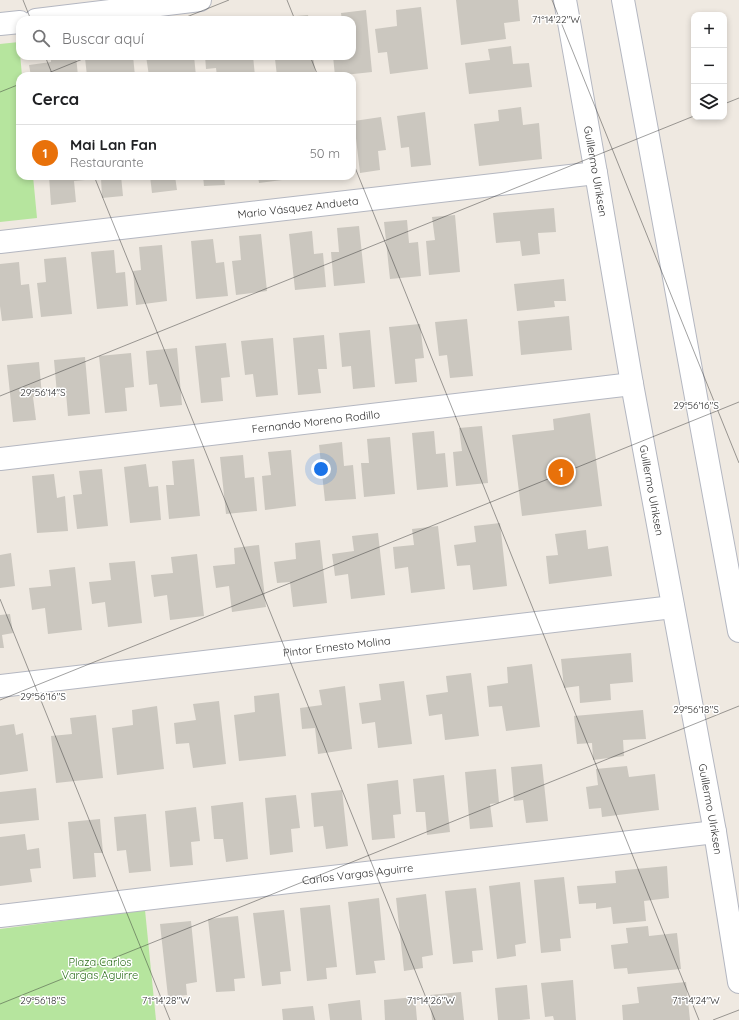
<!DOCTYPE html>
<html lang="es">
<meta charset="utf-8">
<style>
:root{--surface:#fff;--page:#f2f2f2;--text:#202124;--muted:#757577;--line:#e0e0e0;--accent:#111827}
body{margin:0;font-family:Quicksand,sans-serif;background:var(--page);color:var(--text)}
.controls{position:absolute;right:12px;top:12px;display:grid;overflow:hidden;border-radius:8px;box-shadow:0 2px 6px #0003}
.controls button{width:36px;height:36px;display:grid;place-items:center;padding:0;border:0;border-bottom:1px solid var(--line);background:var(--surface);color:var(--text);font:20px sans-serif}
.you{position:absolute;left:321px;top:469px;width:14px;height:14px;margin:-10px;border:3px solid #fff;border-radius:50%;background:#1a73e8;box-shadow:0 0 0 6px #1a73e833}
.badge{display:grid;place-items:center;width:26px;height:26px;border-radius:50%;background:var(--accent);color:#fff;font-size:13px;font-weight:700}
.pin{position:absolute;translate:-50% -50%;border:2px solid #fff;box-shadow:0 1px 4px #0006}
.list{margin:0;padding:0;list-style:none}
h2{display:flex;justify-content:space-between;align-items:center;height:52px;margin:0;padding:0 16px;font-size:17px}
h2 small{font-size:13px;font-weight:400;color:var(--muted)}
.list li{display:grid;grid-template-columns:26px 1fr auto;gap:12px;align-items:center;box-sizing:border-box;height:56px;padding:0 16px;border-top:1px solid var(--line)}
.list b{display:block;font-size:15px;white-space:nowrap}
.list p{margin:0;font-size:13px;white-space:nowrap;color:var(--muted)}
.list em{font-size:13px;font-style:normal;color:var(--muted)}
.icon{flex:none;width:22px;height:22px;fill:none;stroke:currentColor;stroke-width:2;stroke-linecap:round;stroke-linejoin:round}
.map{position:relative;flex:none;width:739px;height:1020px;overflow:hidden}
.search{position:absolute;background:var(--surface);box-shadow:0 2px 6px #0003;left:16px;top:16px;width:340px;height:44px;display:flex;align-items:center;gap:10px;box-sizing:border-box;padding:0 14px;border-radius:12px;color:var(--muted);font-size:15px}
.panel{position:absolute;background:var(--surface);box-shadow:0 2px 6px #0003;left:16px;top:72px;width:340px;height:108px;border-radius:12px}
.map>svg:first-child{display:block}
.green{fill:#b6e59e}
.building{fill:#cbc7bf}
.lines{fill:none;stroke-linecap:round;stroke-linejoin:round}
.street-casing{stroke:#b4b7c1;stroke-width:24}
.secondary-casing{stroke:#b4b7c1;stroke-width:24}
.street{stroke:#fff;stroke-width:22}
.secondary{stroke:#fff;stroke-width:22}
.ticks{fill:none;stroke:#2e2e2e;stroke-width:1;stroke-opacity:0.45}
.labels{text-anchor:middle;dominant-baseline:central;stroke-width:3;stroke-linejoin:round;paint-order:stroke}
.street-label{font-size:11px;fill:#2e2e2e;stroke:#fff}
.park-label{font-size:11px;fill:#2c6e1b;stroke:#fff}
.ticks-label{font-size:10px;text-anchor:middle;fill:#2e2e2e;stroke:#fff;stroke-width:3;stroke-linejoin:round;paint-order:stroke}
</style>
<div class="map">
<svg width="739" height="1020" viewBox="0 0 739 1020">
<rect width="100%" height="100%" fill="#efe9e1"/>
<g class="green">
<path d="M19,42L22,76H20V176H33L37,218L0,222V44Z"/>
<path d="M145,910L156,1020H0V929Z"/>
</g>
<g class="building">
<path d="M456,0H518L520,21L504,23L506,39L461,45Z"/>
<path d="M421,7L428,69L390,74L387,52L378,53L375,29L397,26L396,10Z"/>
<path d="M366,10L372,72L335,76L333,56H352V20H342L341,13Z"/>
<path d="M308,15L309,20H284V17Z"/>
<path d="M511,46L513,64L529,63L532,87L469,94L465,63L490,60L488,49Z"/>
<path d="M51,56H76L78,76H31L29,65L51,62Z"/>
<path d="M102,56H133L135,76H87L85,58Z"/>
<path d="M146,56H194L196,76H149Z"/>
<path d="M205,56H253L255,76H217L216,68L206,69Z"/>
<path d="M266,56H313L316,76H277L275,59L266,60Z"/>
<path d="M521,107L523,125L539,123L542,159L479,166L474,124L499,121L498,110Z"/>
<path d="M425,112L431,165L411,167L409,147L401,148L397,116Z"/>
<path d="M381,117L386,150L378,151L380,170L360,173L354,121Z"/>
<path d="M49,176H84L85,180L74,181L76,202L51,205Z"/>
<path d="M93,176H121L123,196L102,198L101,178L93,179Z"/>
<path d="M150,176H175L177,190L152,193Z"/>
<path d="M203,176H224L225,185L204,186Z"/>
<path d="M258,176H282V180L259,183Z"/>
<path d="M554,208L556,232L538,233L540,254L522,256L520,241L496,243L493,213Z"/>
<path d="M455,215L460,272L429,275L426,241L435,240L432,217Z"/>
<path d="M407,220L409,243L418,242L421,276L390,279L384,222Z"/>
<path d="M359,226L365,283L334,286L331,252H339L337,228Z"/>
<path d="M312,231L314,254L323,253L326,287L295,290L289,234Z"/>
<path d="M261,234L267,291L236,295L232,261L241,260L239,236Z"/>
<path d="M213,239L216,263L224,262L228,296L196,299L191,241Z"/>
<path d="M162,245L167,301L136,305L133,271L141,270L139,247Z"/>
<path d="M114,250L116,273L125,272L128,306L97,309L91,252Z"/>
<path d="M66,257L72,314L41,317L37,283L46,282L44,259Z"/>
<path d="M19,262L21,285L29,284L33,318L2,321L0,306V264Z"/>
<path d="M564,279L566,301H554L555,307L517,311L514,284Z"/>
<path d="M569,316L572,350L521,355L518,321Z"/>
<path d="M467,319L473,376L450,378L447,355L439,356L435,322Z"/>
<path d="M420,324L424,358L415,359L417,382L395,384L389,327Z"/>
<path d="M370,330L375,387L353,389L351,366L342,367L339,333Z"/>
<path d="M324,335L327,369H318L321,393L298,395L293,338Z"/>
<path d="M273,338L278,395L256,397L253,374L245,375L241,341Z"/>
<path d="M226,343L230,377L221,378L223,401L201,403L195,346Z"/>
<path d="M177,348L182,405L160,407L157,384L149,385L146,351Z"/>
<path d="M131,353L134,387L125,388L127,411L105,413L99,356Z"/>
<path d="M85,357L90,414L68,416L66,393L57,394L54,360Z"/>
<path d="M39,362L42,396L33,397L36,420L13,422L7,365Z"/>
<path d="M590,413L602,506L522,516L512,435L554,430L553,419Z"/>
<path d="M482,426L488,483L456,486L453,452L462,451L459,428Z"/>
<path d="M434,431L436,454L445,453L448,487L417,490L412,433Z"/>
<path d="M390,437L395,494L364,497L361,463H369L367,439Z"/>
<path d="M342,442L344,466L353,465L356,499L325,501L319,445Z"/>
<path d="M291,450L296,506L265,510L262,476L271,475L268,452Z"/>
<path d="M243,455L245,478L254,477L257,511L226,514L220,457Z"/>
<path d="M194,459L200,516L169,519L166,485H174L172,461Z"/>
<path d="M146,464L149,487L158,486L161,520L130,523L124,467Z"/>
<path d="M102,469L108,526L77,529L73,495L82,494L79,471Z"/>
<path d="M54,474L57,498L65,496L68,531L37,533L32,476Z"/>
<path d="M500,523L507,586L473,590L470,565L457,566L454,545L476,542L474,526Z"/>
<path d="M438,526L445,589L411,593L408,567L395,569L393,547L414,545L412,529Z"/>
<path d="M586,530L588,549L608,546L612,576L549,584L546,556L558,555L555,534Z"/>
<path d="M378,533L385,595L351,599L348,574L335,576L332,554L354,551L352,536Z"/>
<path d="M320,540L327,603L293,607L290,582L277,583L274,562L296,559L295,543Z"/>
<path d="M259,545L266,607L232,612L229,586L216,588L213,566L235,564L234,548Z"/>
<path d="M11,553L15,586L0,588V555Z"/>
<path d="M197,554L204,616L170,620L167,595L154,597L151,575L173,573L171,557Z"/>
<path d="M135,561L142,623L108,627L105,602L92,604L89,582L111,580L109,563Z"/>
<path d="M75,567L82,630L48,634L45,608L32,610L29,588L51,586L49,570Z"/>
<path d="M10,614L13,633L2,635L4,648H0V615Z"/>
<path d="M631,653L633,682L610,684L611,700L580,703L579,686L564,688L561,659Z"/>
<path d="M532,664L540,727L506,731L502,706L489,707L487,686L508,683L507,667Z"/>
<path d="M471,673L479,736L445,740L442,714L429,716L426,695L448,692L446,676Z"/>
<path d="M404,681L412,744L378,748L375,722L362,724L359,703L381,700L379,684Z"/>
<path d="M345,686L352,749L318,754L315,728L302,729L300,708L322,705L319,690Z"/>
<path d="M279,693L286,756L239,761L234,715L255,712L254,696Z"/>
<path d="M219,701L226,764L193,768L189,743L176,744L174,723L196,720L193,704Z"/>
<path d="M157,706L164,769L117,775L112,728L133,725L132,710Z"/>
<path d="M643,710L646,739L623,740L624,756L593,760L592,743L577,744L574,716Z"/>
<path d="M96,715L103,778L56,783L51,736L72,734L70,718Z"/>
<path d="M14,724L16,735L23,733L28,771L0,775V726Z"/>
<path d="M542,764L548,821L526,823L523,800L514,801L511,767Z"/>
<path d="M627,766L629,777L655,774L659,810L602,817L601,808L589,809L586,787L598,785L596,769Z"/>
<path d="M496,769L499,803L490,804L493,827L470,829L465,772Z"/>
<path d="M444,775L450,832L427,835L425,812H416L413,779Z"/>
<path d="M398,780L401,814L393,815L395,838L372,840L367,784Z"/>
<path d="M36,788L39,820L0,824V792Z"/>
<path d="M342,790L348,846L326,849L323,826L314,827L311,793Z"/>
<path d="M296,795L300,828L291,829L293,852L270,855L265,798Z"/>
<path d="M243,802L248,859L226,862L223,839H214L211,806Z"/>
<path d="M196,807L200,841L191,842L193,865L170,867L165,811Z"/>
<path d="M146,814L151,871L129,873L126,850L117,851L114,817Z"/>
<path d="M100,819L103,853H94L96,877L73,879L68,822Z"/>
<path d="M25,834L27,850L39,848L41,868L30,869L32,882L0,886V837Z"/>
<path d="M667,866L669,898L644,901L646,921L613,924L611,907L596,909V903L579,904L577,886L616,883L615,871Z"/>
<path d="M564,877L571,938L560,939L561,951L541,953L534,880Z"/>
<path d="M520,882L526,943L515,945L516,956L497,959L489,886Z"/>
<path d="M476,888L483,950L472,951L473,962L453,964L445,891Z"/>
<path d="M426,894L433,955L422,957L423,968L404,971L396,898Z"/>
<path d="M379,898L385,960L374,961L376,973L356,975L348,902Z"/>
<path d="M330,905L337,967L326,968L327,979L307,981L300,908Z"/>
<path d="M284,910L291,971L280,972L281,984L262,986L253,913Z"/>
<path d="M238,916L245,978L234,979L235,991L216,992L208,919Z"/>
<path d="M191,921L197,982L186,984L187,995L168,997L160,924Z"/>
<path d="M648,926L649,936L677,933L681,969L628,974L627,968L614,969L611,945L628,943L626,928Z"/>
<path d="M573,980L576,1020H554L553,1016L545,1017L541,983Z"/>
<path d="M686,982L690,1020H623L622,1005L639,1003L637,987Z"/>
<path d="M527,985L530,1019L521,1020H498L495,988Z"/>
<path d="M461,992L464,1020H432L430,995Z"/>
<path d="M415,997L417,1020H385L384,1000Z"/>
<path d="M360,1000L362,1020H330L328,1004Z"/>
<path d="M313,1006L315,1020H283L282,1009Z"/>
</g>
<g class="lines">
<defs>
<g id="street">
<path d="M36,20L200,0"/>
<path d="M0,24L20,22"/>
<path id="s1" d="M0,242L596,173"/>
<path id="s2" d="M0,459L632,384"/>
<path id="s3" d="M0,686L673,607"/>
<path id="s4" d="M0,916L715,832"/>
</g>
<g id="secondary">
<path id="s5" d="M565,0L596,173L632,384L715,832L739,982"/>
<path d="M623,0L739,631"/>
</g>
</defs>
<use href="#street" class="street-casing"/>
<use href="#secondary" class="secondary-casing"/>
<use href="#street" class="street"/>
<use href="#secondary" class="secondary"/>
</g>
<path class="ticks" d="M23,0L31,20M287,0L295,20M552,0L739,463M179,20L229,0M45,56L53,76M310,56L318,76M41,76L90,56M0,92L20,84M724,104L739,98M352,160L699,1020M94,176L435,1020M0,396L694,116M0,599L170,1020M0,700L739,402M0,1004L739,706M713,1020L739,1010"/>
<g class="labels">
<g class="street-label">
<text stroke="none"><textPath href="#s5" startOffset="174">Guillermo Ulriksen</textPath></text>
<text stroke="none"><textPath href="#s1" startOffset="300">Mario Vásquez Andueta</textPath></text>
<text stroke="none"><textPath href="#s2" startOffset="318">Fernando Moreno Rodillo</textPath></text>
<text stroke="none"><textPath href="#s5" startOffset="498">Guillermo Ulriksen</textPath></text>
<text stroke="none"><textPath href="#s3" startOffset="339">Pintor Ernesto Molina</textPath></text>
<text stroke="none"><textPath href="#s5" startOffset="822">Guillermo Ulriksen</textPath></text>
<text stroke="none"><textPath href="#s4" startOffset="360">Carlos Vargas Aguirre</textPath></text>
</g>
<g class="park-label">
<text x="100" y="962">Plaza Carlos<tspan x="100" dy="13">Vargas Aguirre</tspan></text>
</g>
</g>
<g class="ticks-label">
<text x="556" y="23">71°14'22"W</text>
<text x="43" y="396">29°56'14"S</text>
<text x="696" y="409">29°56'16"S</text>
<text x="43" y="700">29°56'16"S</text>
<text x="696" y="713">29°56'18"S</text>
<text x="43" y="1004">29°56'18"S</text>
<text x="166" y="1004">71°14'28"W</text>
<text x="431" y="1004">71°14'26"W</text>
<text x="696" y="1004">71°14'24"W</text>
</g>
</svg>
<div class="controls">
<button>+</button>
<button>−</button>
<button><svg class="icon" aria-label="layers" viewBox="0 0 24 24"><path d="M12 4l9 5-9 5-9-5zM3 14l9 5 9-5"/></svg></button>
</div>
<div class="you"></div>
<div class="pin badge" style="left:561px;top:472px;background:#e8710a">1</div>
<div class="search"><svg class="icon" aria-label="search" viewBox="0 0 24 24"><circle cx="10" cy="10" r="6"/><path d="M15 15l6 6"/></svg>Buscar aquí</div>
<section class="panel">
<h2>Cerca<small></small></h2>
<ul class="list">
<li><span class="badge" style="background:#e8710a">1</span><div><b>Mai Lan Fan</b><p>Restaurante</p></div><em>50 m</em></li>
</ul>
</section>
</div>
